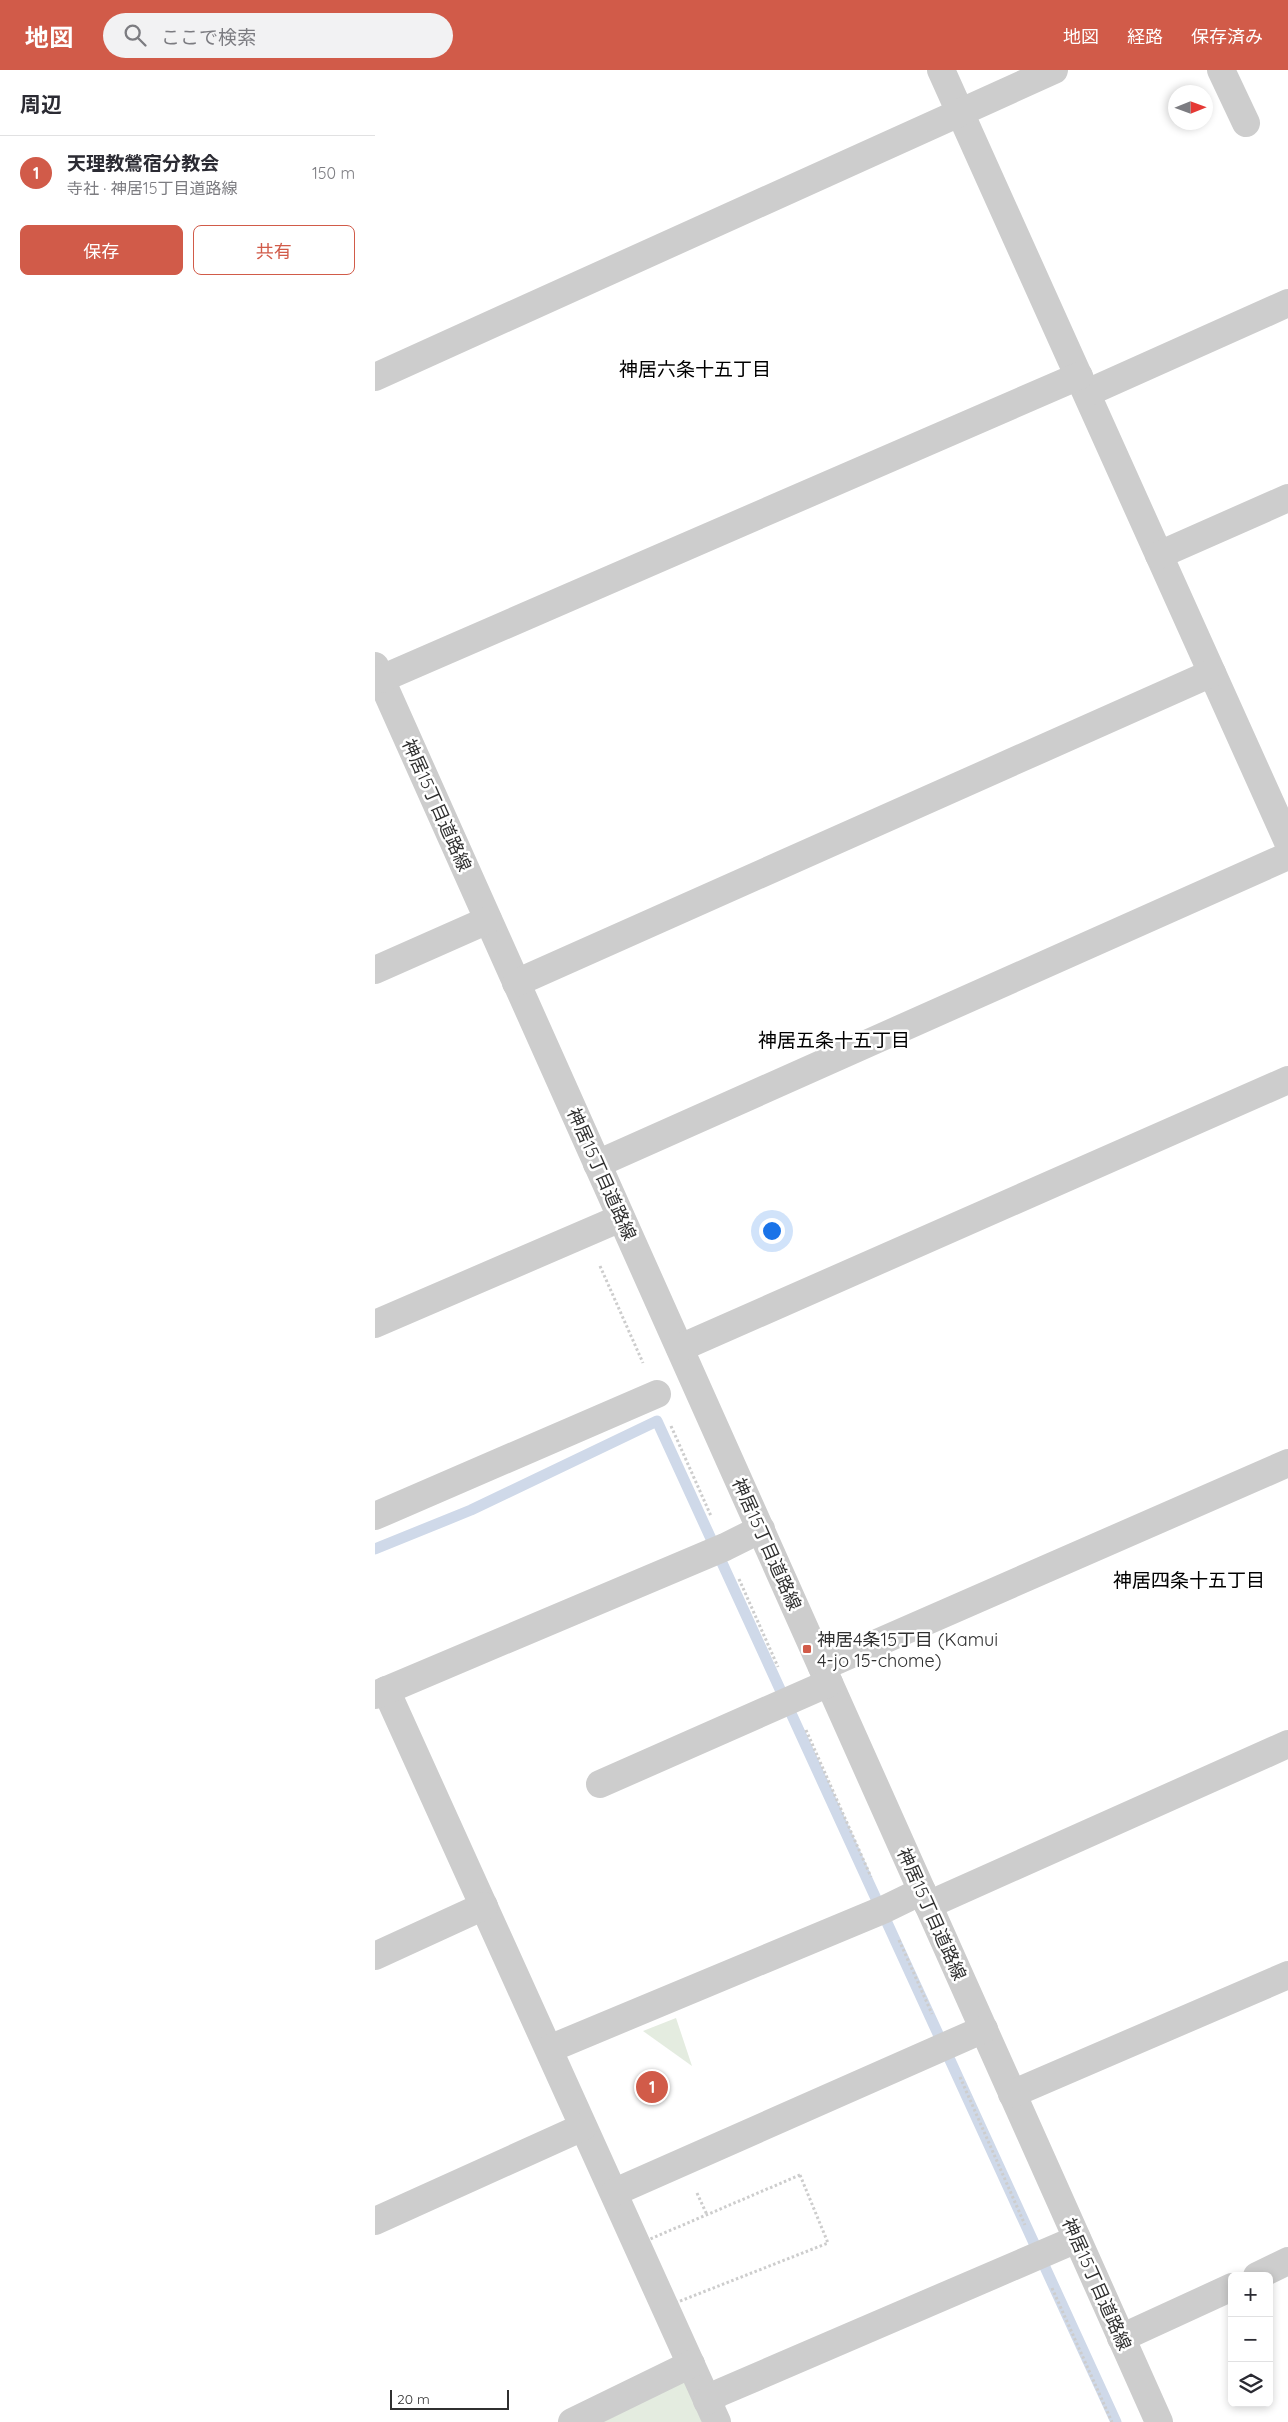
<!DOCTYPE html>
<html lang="ja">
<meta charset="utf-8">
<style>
:root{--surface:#fff;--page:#f2f2f3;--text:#2b2b33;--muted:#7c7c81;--line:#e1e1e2;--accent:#d15b49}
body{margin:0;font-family:Quicksand,"Noto Sans JP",sans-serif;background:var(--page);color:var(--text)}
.controls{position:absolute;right:15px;bottom:15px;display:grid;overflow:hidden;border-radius:8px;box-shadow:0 2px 8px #0003}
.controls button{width:45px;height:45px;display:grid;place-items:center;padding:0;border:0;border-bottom:1px solid var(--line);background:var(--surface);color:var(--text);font:25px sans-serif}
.compass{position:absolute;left:793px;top:15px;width:45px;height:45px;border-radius:50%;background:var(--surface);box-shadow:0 2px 8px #0003;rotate:89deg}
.scale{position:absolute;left:15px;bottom:12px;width:119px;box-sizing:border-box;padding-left:5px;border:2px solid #303030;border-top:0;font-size:14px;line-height:18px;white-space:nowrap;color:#303030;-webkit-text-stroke:4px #fff;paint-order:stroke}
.you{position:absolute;left:396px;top:1160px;width:18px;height:18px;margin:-12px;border:4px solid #fff;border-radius:50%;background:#1a73e8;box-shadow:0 0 0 8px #1a73e833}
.badge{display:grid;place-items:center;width:32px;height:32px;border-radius:50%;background:var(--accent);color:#fff;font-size:16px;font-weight:700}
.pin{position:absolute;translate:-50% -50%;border:2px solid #fff;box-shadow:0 1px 5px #0006}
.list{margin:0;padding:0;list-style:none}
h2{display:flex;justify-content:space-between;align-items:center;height:65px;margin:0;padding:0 20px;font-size:21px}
h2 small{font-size:16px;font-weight:400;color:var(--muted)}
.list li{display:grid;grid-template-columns:32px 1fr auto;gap:15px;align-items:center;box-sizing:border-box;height:75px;padding:0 20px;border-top:1px solid var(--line)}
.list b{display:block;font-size:19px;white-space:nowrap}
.list p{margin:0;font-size:16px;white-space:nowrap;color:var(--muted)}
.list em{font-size:16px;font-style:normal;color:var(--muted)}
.actions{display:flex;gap:10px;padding:15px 20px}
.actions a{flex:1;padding:11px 0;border:1px solid var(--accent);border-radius:8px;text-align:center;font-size:18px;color:var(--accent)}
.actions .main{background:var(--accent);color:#fff}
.icon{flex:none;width:28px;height:28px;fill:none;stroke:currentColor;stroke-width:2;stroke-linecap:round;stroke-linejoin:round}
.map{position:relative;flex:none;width:913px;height:2352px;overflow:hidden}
header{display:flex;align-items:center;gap:30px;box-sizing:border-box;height:70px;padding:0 25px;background:var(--accent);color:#fff}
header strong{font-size:24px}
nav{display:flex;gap:28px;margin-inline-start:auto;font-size:18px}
.search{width:350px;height:45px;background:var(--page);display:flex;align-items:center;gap:12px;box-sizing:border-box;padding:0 18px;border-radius:28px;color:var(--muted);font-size:19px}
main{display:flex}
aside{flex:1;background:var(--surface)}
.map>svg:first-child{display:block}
.green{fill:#e4ece0}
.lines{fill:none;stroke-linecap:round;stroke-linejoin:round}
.stream{stroke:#cfd9e9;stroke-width:11}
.path{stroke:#cdcdcd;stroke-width:3;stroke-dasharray:2.5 2.5;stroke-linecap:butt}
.minor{stroke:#cdcdcd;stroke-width:28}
.poi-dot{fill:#d15b49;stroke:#fff;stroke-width:2}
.labels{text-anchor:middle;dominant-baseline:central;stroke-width:5;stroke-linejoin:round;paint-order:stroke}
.street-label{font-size:18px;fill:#303030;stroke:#fff}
.poi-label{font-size:18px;fill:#303030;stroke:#fff;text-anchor:start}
.neighbourhood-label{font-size:19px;fill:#000;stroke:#fff}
</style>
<header>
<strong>地図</strong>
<div class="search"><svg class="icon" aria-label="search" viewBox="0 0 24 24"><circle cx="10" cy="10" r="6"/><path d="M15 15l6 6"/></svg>ここで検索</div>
<nav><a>地図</a><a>経路</a><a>保存済み</a></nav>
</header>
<main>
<aside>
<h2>周辺<small></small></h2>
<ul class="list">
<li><span class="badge">1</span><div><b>天理教鶯宿分教会</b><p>寺社 · 神居15丁目道路線</p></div><em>150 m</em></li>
</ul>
<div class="actions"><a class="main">保存</a><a>共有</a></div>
</aside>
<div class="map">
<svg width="913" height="2352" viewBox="0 0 913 2352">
<rect width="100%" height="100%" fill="#fff"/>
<g class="green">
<path d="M301,1948L317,1996L268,1961Z"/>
<path d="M311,2302L338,2352H209Z"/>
</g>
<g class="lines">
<path class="stream" d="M0,1479L96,1440L282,1351L741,2352"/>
<g class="path">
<path d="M225,1196L268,1293"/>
<path d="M296,1356L336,1446"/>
<path d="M364,1509L403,1597"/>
<path d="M431,1660L496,1807"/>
<path d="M524,1870L557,1944"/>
<path d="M585,2007L650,2155"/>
<path d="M425,2105L453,2173L295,2235L268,2172Z"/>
<path d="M322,2123L332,2145"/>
<path d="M677,2218L737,2352"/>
</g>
<g class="minor">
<path d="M566,0L913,772"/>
<path d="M846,0L871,53"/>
<path d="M0,307L679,0"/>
<path d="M712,323L913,233"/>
<path d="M784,485L913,428"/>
<path d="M0,596L784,2352"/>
<path d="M6,609L704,306"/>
<path d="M0,900L113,850"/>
<path d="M141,913L837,603"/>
<path d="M222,1094L913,786"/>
<path d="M0,1254L246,1148"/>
<path d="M305,1278L913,1010"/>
<path d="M0,1446L282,1324"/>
<path d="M447,1597L913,1393"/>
<path d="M11,1620L342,2352"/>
<path d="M0,1625L350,1477L386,1459"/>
<path d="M225,1714L454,1613"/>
<path d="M553,1835L913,1674"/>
<path d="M0,1886L109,1836"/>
<path d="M174,1979L510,1839L547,1821"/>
<path d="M637,2024L913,1905"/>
<path d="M240,2122L609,1959"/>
<path d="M0,2151L208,2057"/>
<path d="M882,2206L913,2191"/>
<path d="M746,2268L857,2217"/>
<path d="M332,2331L344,2323L702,2169"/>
<path d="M197,2352L316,2294"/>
</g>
</g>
<rect class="poi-dot" x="427" y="1574" width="10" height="10" rx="2.5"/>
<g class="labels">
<g class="street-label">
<text transform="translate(62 735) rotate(66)">神居15丁目道路線</text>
<text transform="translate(227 1104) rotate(66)">神居15丁目道路線</text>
<text transform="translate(392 1474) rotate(66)">神居15丁目道路線</text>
<text transform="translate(557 1844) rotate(66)">神居15丁目道路線</text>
<text transform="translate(722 2214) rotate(66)">神居15丁目道路線</text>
</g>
<g class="poi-label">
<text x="442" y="1569">神居4条15丁目 (Kamui<tspan x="442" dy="21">4-jo 15-chome)</tspan></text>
</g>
<g class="neighbourhood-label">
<text x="320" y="299">神居六条十五丁目</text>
<text x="459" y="970">神居五条十五丁目</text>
<text x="814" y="1510">神居四条十五丁目</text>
</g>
</g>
</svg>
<div class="controls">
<button>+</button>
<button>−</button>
<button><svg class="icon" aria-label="layers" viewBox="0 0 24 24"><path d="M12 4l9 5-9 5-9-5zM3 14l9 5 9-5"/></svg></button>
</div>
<svg class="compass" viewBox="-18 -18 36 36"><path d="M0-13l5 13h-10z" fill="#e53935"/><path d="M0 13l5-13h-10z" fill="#7c7c81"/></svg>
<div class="scale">20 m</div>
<div class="you"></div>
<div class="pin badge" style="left:277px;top:2017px">1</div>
</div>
</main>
